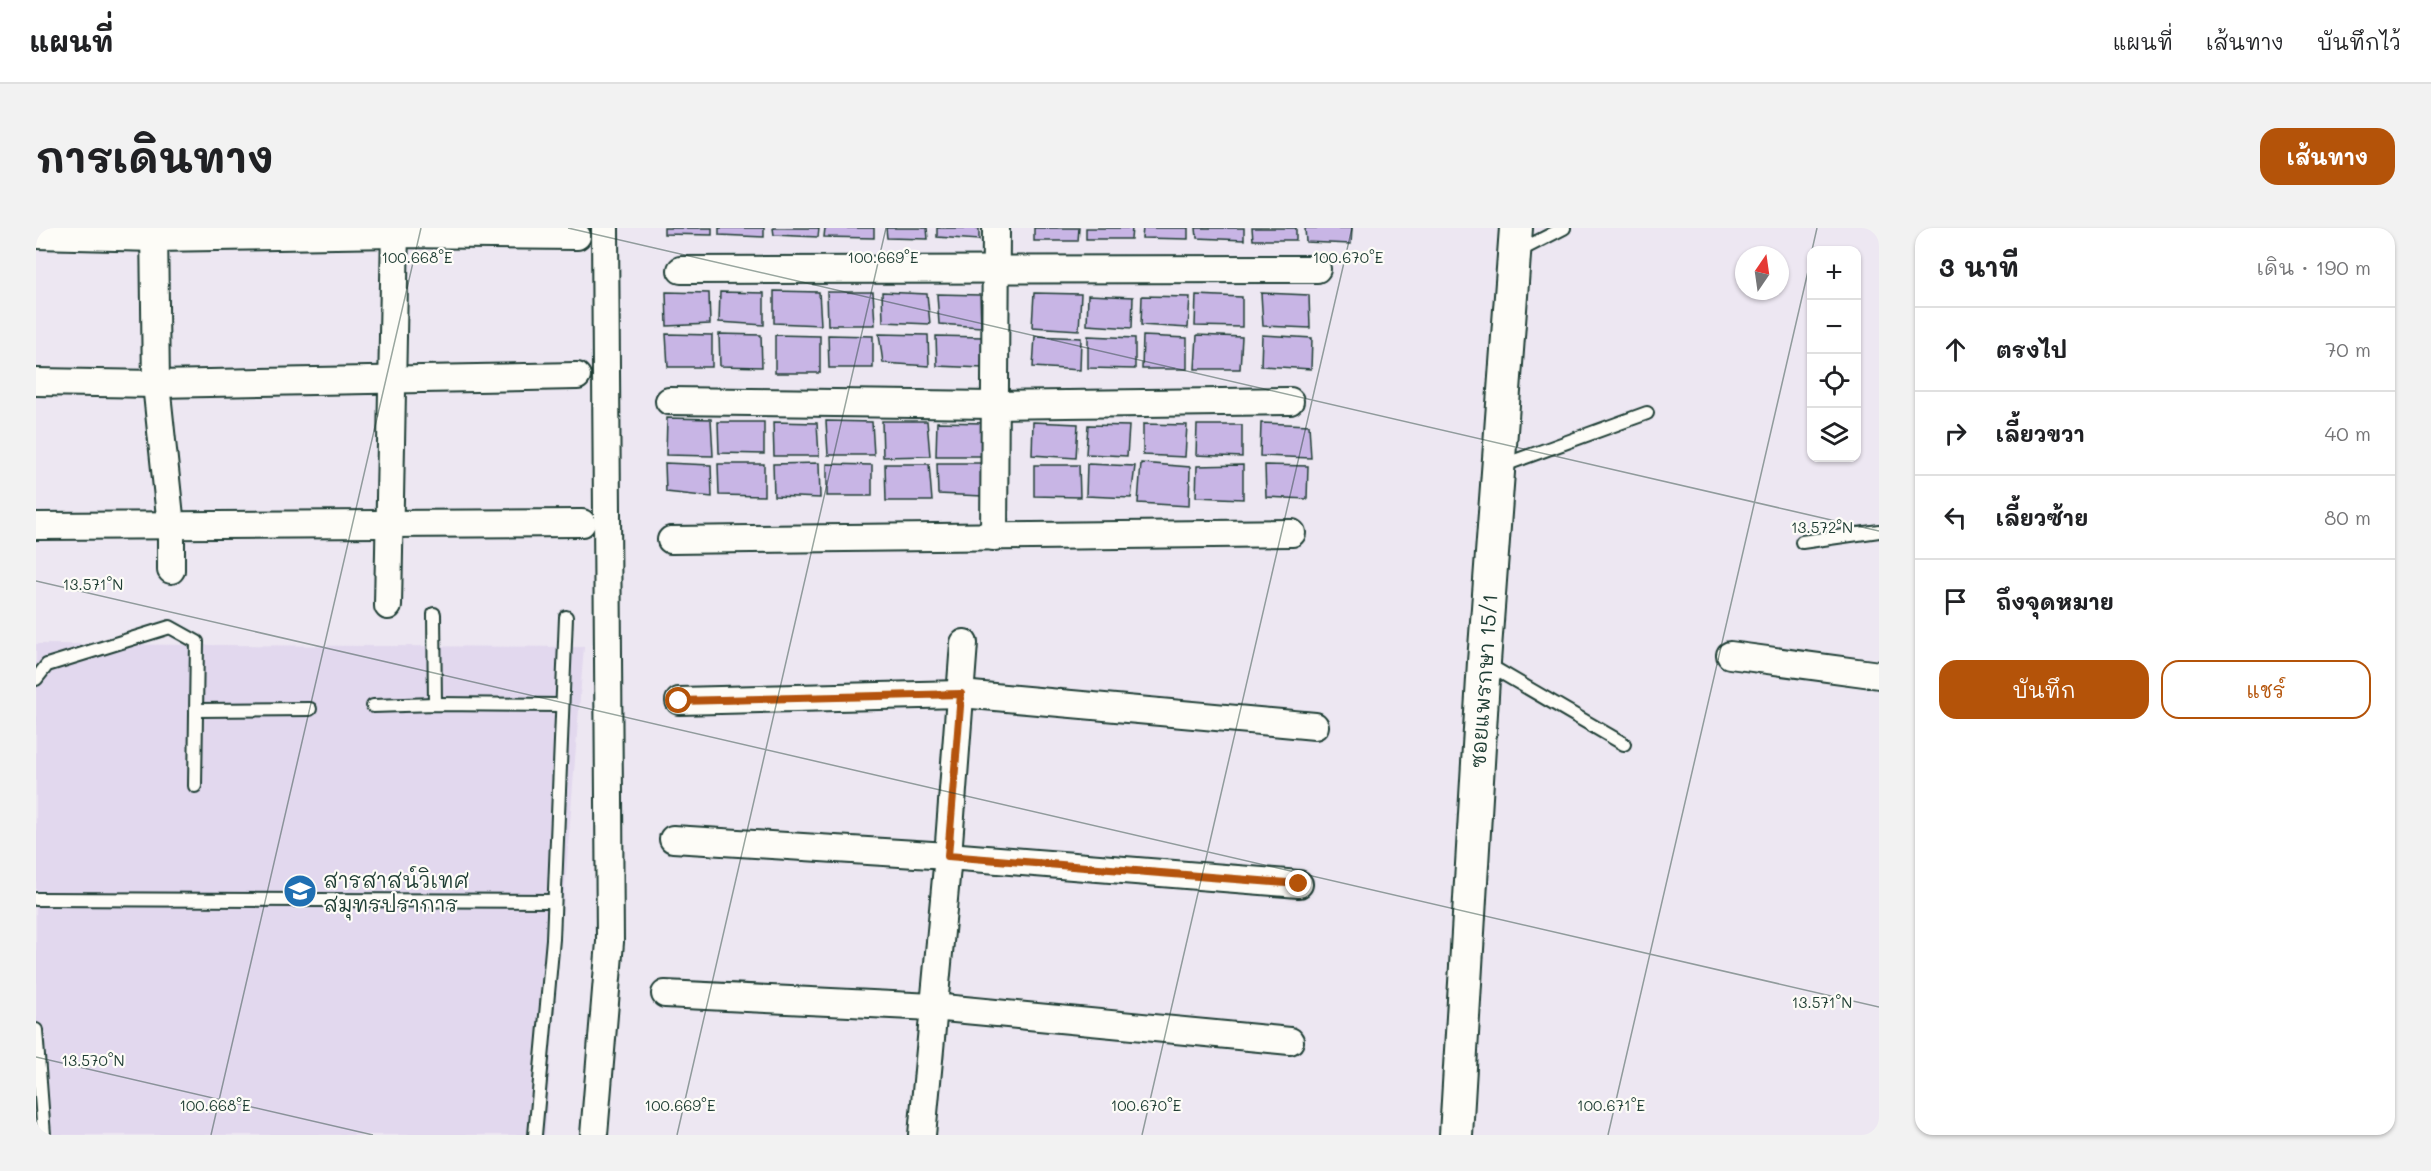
<!DOCTYPE html>
<html lang="th">
<meta charset="utf-8">
<style>
:root{--surface:#fff;--page:#f2f2f2;--text:#202124;--muted:#757577;--line:#e0e0e0;--accent:#b45309}
body{margin:0;font-family:Mali,"Playpen Sans Thai",sans-serif;background:var(--page);color:var(--text)}
.controls{position:absolute;right:18px;top:18px;display:grid;overflow:hidden;border-radius:12px;box-shadow:0 2px 4px #0004}
.controls button{width:54px;height:54px;display:grid;place-items:center;padding:0;border:0;border-bottom:2px solid var(--line);background:var(--surface);color:var(--text);font:30px sans-serif}
.compass{position:absolute;left:1699px;top:18px;width:54px;height:54px;border-radius:50%;background:var(--surface);box-shadow:0 2px 4px #0004;rotate:13deg}
.stop{position:absolute;width:18px;height:18px;margin:-14px;border:4px solid #b45309;border-radius:50%;background:#fff}
.stop.end{background:#b45309;border-color:#fff;box-shadow:0 2px 6px #0008}
.list{margin:0;padding:0;list-style:none}
h2{display:flex;justify-content:space-between;align-items:center;height:78px;margin:0;padding:0 24px;font-size:26px}
h2 small{font-size:20px;font-weight:400;color:var(--muted)}
.list li{display:grid;grid-template-columns:39px 1fr auto;gap:18px;align-items:center;box-sizing:border-box;height:84px;padding:0 24px;border-top:2px solid var(--line)}
.list b{display:block;font-size:22px;white-space:nowrap}
.list em{font-size:20px;font-style:normal;color:var(--muted)}
.actions{display:flex;gap:12px;padding:18px 24px}
.actions a{flex:1;padding:14px 0;border:2px solid var(--accent);border-radius:18px;text-align:center;font-size:21px;color:var(--accent)}
.actions .main{background:var(--accent);color:#fff}
.icon{flex:none;width:33px;height:33px;fill:none;stroke:currentColor;stroke-width:2;stroke-linecap:round;stroke-linejoin:round}
.map{position:relative;flex:none;width:1843px;height:907px;overflow:hidden;border-radius:18px}
header{display:flex;align-items:center;gap:36px;box-sizing:border-box;height:84px;padding:0 30px;background:var(--surface);border-bottom:2px solid var(--line)}
header strong{font-size:28px}
nav{display:flex;gap:33px;margin-inline-start:auto;font-size:21px}
.intro{display:flex;align-items:center;justify-content:space-between;box-sizing:border-box;height:144px;padding:0 36px}
h1{margin:0;font-size:42px}
.button{padding:15px 27px;border-radius:18px;background:var(--accent);color:#fff;font-size:21px;font-weight:700}
main{display:flex;gap:36px;padding:0 36px}
aside{flex:1;background:var(--surface);border-radius:18px;box-shadow:0 2px 4px #0004}
.map>svg:first-child{display:block}
.built{fill:#e2d8ee}
.building{fill:#c8b5e5;stroke:#1f3d34;stroke-width:1.5}
.lines{fill:none;stroke-linecap:round;stroke-linejoin:round}
.service-casing{stroke:#1f3d34;stroke-width:16}
.minor-casing{stroke:#1f3d34;stroke-width:30}
.tertiary-casing{stroke:#1f3d34;stroke-width:36}
.service{stroke:#fdfcf7;stroke-width:12}
.minor{stroke:#fdfcf7;stroke-width:26}
.tertiary{stroke:#fdfcf7;stroke-width:32}
.route{stroke:#b45309;stroke-width:8}
.ticks{fill:none;stroke:#1f3d34;stroke-width:1.5;stroke-opacity:0.45}
.labels{text-anchor:middle;dominant-baseline:central;stroke-width:4.5;stroke-linejoin:round;paint-order:stroke}
.street-label{font-size:21px;fill:#1f3d34;stroke:#fdfcf7}
.poi-label{font-size:21px;fill:#1f3d34;stroke:#fdfcf7;text-anchor:start}
.ticks-label{font-size:15px;text-anchor:middle;fill:#1f3d34;stroke:#fdfcf7;stroke-width:4.5;stroke-linejoin:round;paint-order:stroke}
</style>
<header>
<strong>แผนที่</strong>
<nav><a>แผนที่</a><a>เส้นทาง</a><a>บันทึกไว้</a></nav>
</header>
<div class="intro"><h1>การเดินทาง</h1><a class="button">เส้นทาง</a></div>
<main>
<div class="map">
<svg width="1843" height="907" viewBox="0 0 1843 907">
<rect width="100%" height="100%" fill="#ede7f2"/>
<filter id="ink" filterUnits="userSpaceOnUse"><feTurbulence type="fractalNoise" baseFrequency=".0167" numOctaves="2"/><feDisplacementMap in="SourceGraphic" scale="12" xChannelSelector="R" yChannelSelector="G"/><feConvolveMatrix kernelMatrix="1 2 1 2 8 2 1 2 1" color-interpolation-filters="sRGB"/></filter>
<g filter="url(#ink)">
<path class="built" d="M0,416L548,419L509,907H0Z"/>
<g class="building">
<path d="M628,0H676V7L628,6Z"/>
<path d="M683,0H728V9L683,7Z"/>
<path d="M737,0H783L782,9L738,7Z"/>
<path d="M789,0H838V10L788,9Z"/>
<path d="M850,0H891L892,11L851,10Z"/>
<path d="M901,0H943V12L901,9Z"/>
<path d="M998,0H1043L1042,13H998Z"/>
<path d="M1050,0H1096L1095,11H1050Z"/>
<path d="M1107,0H1152V11L1106,10Z"/>
<path d="M1160,0H1208V12L1161,10Z"/>
<path d="M1216,0H1260V12H1217Z"/>
<path d="M1269,0H1316L1315,16L1270,14Z"/>
<path d="M738,63L783,64L785,97L738,95Z"/>
<path d="M630,64L673,65L674,96L631,98Z"/>
<path d="M684,64L728,65V97L683,94Z"/>
<path d="M791,64H837L839,97H792Z"/>
<path d="M846,64L891,66L894,96L847,94Z"/>
<path d="M998,65L1045,66L1043,102L996,99Z"/>
<path d="M1225,65L1273,67L1274,100L1227,98Z"/>
<path d="M901,66L944,67L945,99L903,96Z"/>
<path d="M1052,67L1097,69L1096,100L1051,97Z"/>
<path d="M1160,67L1206,69V99L1159,98Z"/>
<path d="M1106,68L1154,69L1152,100L1105,97Z"/>
<path d="M630,106L676,107V139H632Z"/>
<path d="M683,106L725,107L726,139L684,138Z"/>
<path d="M843,106L892,107L893,138L847,135Z"/>
<path d="M739,107L784,108V145H739Z"/>
<path d="M792,107L837,108V140H793Z"/>
<path d="M1161,107L1206,109L1204,141H1159Z"/>
<path d="M1226,107L1276,110L1275,141L1225,138Z"/>
<path d="M900,108L947,109V140L901,138Z"/>
<path d="M999,108L1045,110L1044,142L997,139Z"/>
<path d="M1052,108L1099,110V141L1052,140Z"/>
<path d="M1107,108L1151,110V141H1106Z"/>
<path d="M631,190L675,191L677,228L630,227Z"/>
<path d="M790,193L836,194L838,227H792Z"/>
<path d="M846,193H891L894,228L847,229Z"/>
<path d="M682,194H728V226L683,225Z"/>
<path d="M737,194L781,195L783,228H738Z"/>
<path d="M901,194L947,195L946,228H900Z"/>
<path d="M997,194L1042,196L1040,230L996,227Z"/>
<path d="M1225,195L1273,197L1275,230L1224,228Z"/>
<path d="M1107,196L1151,197L1149,229L1107,227Z"/>
<path d="M1052,197L1093,198L1091,228L1050,226Z"/>
<path d="M1161,197H1206V229L1160,227Z"/>
<path d="M629,235L675,237L676,269L630,264Z"/>
<path d="M783,235L784,270L738,268L737,236Z"/>
<path d="M901,235H947V268L902,266Z"/>
<path d="M1105,235L1154,239L1153,278L1102,275Z"/>
<path d="M682,236H728V268L683,267Z"/>
<path d="M791,236L836,237V268H791Z"/>
<path d="M849,236H893L896,273H850Z"/>
<path d="M1051,236L1099,238L1095,270L1050,268Z"/>
<path d="M998,237H1043L1044,269L998,268Z"/>
<path d="M1207,237V271L1160,269L1161,238Z"/>
<path d="M1229,237L1272,238L1271,271L1230,269Z"/>
</g>
<g class="lines">
<defs>
<g id="service">
<path d="M1481,24L1528,0"/>
<path d="M1465,238L1611,185"/>
<path d="M1766,314L1843,303"/>
<path d="M398,386L399,476"/>
<path d="M1449,435L1588,516"/>
<path d="M0,451L11,437L134,399L161,414L159,558"/>
<path d="M337,478L399,476L526,477"/>
<path d="M160,482L274,481"/>
<path d="M0,671L518,673"/>
<path d="M0,802L8,907"/>
<path d="M499,907L517,711L530,389"/>
</g>
<g id="minor">
<path d="M118,0L120,156L135,298V342"/>
<path d="M0,7L119,10L359,6L541,8"/>
<path d="M645,42L1281,41"/>
<path d="M0,154L120,156L541,148"/>
<path d="M633,173L959,177L1254,173"/>
<path d="M0,298L546,295"/>
<path d="M958,309L960,0"/>
<path d="M635,312L1256,305"/>
<path d="M352,378L359,0"/>
<path d="M1694,427L1843,447"/>
<path d="M643,473L925,466L1279,498"/>
<path d="M637,611L912,628L1263,656"/>
<path d="M629,766L897,779L1254,813"/>
<path d="M558,907L574,714L569,0"/>
<path d="M886,907L912,628L928,415"/>
</g>
<path id="tertiary" d="M1420,907L1448,434L1480,0"/>
</defs>
<use href="#service" class="service-casing"/>
<use href="#minor" class="minor-casing"/>
<use href="#tertiary" class="tertiary-casing"/>
<use href="#service" class="service"/>
<use href="#minor" class="minor"/>
<use href="#tertiary" class="tertiary"/>
</g>
</g>
<g class="lines" filter="url(#ink)">
<path class="route" d="M643,473L925,466L912,628L1263,656"/>
</g>
<path class="ticks" d="M532,0L1843,303M1776,22L1781,0M0,353L1843,779M0,829L337,907M175,907L385,0M641,907L850,0M1106,907L1316,0M1572,907L1776,26"/>
<defs>
<symbol id="school-disc" viewBox="-11 -11 22 22"><circle r="9.5" fill="#1f6fb2" stroke="#fdfcf7"/><path d="M0-5L7-2L0 1L-7-2ZM-4 1L0 2.5L4 1V4Q0 6-4 4Z" fill="#fff"/></symbol>
</defs>
<g fill-rule="evenodd">
<use href="#school-disc" x="245" y="644" width="38" height="38"/>
</g>
<g class="labels">
<g class="street-label">
<text transform="translate(1447 453) rotate(-86)">ซอยแพรกษา 15/1</text>
</g>
<g class="poi-label">
<text x="287" y="651">สารสาสน์วิเทศ<tspan x="287" dy="24">สมุทรปราการ</tspan></text>
</g>
</g>
<g class="ticks-label">
<text x="381" y="35">100.668°E</text>
<text x="847" y="35">100.669°E</text>
<text x="1312" y="35">100.670°E</text>
<text x="1786" y="305">13.572°N</text>
<text x="57" y="362">13.571°N</text>
<text x="1786" y="780">13.571°N</text>
<text x="57" y="838">13.570°N</text>
<text x="179" y="883">100.668°E</text>
<text x="644" y="883">100.669°E</text>
<text x="1110" y="883">100.670°E</text>
<text x="1575" y="883">100.671°E</text>
</g>
</svg>
<div class="controls">
<button>+</button>
<button>−</button>
<button><svg class="icon" aria-label="locate" viewBox="0 0 24 24"><circle cx="12" cy="12" r="6"/><path d="M12 2v4M12 18v4M2 12h4M18 12h4"/></svg></button>
<button><svg class="icon" aria-label="layers" viewBox="0 0 24 24"><path d="M12 4l9 5-9 5-9-5zM3 14l9 5 9-5"/></svg></button>
</div>
<svg class="compass" viewBox="-18 -18 36 36"><path d="M0-13l5 13h-10z" fill="#e53935"/><path d="M0 13l5-13h-10z" fill="#757577"/></svg>
<div class="stop" style="left:643px;top:473px"></div>
<div class="stop end" style="left:1263px;top:656px"></div>
</div>
<aside>
<h2>3 นาที<small>เดิน · 190 m</small></h2>
<ul class="list">
<li><svg class="icon" aria-label="ahead" viewBox="0 0 24 24"><path d="M12 20V5M6 11l6-6 6 6"/></svg><div><b>ตรงไป</b></div><em>70 m</em></li>
<li><svg class="icon" aria-label="right" viewBox="0 0 24 24"><path d="M7 20v-9h11M14 6l5 5-5 5"/></svg><div><b>เลี้ยวขวา</b></div><em>40 m</em></li>
<li><svg class="icon" aria-label="left" viewBox="0 0 24 24"><path d="M17 20v-9H6M10 6l-5 5 5 5"/></svg><div><b>เลี้ยวซ้าย</b></div><em>80 m</em></li>
<li><svg class="icon" aria-label="arrive" viewBox="0 0 24 24"><path d="M6 21V4h12l-3 4 3 4H6"/></svg><div><b>ถึงจุดหมาย</b></div></li>
</ul>
<div class="actions"><a class="main">บันทึก</a><a>แชร์</a></div>
</aside>
</main>
